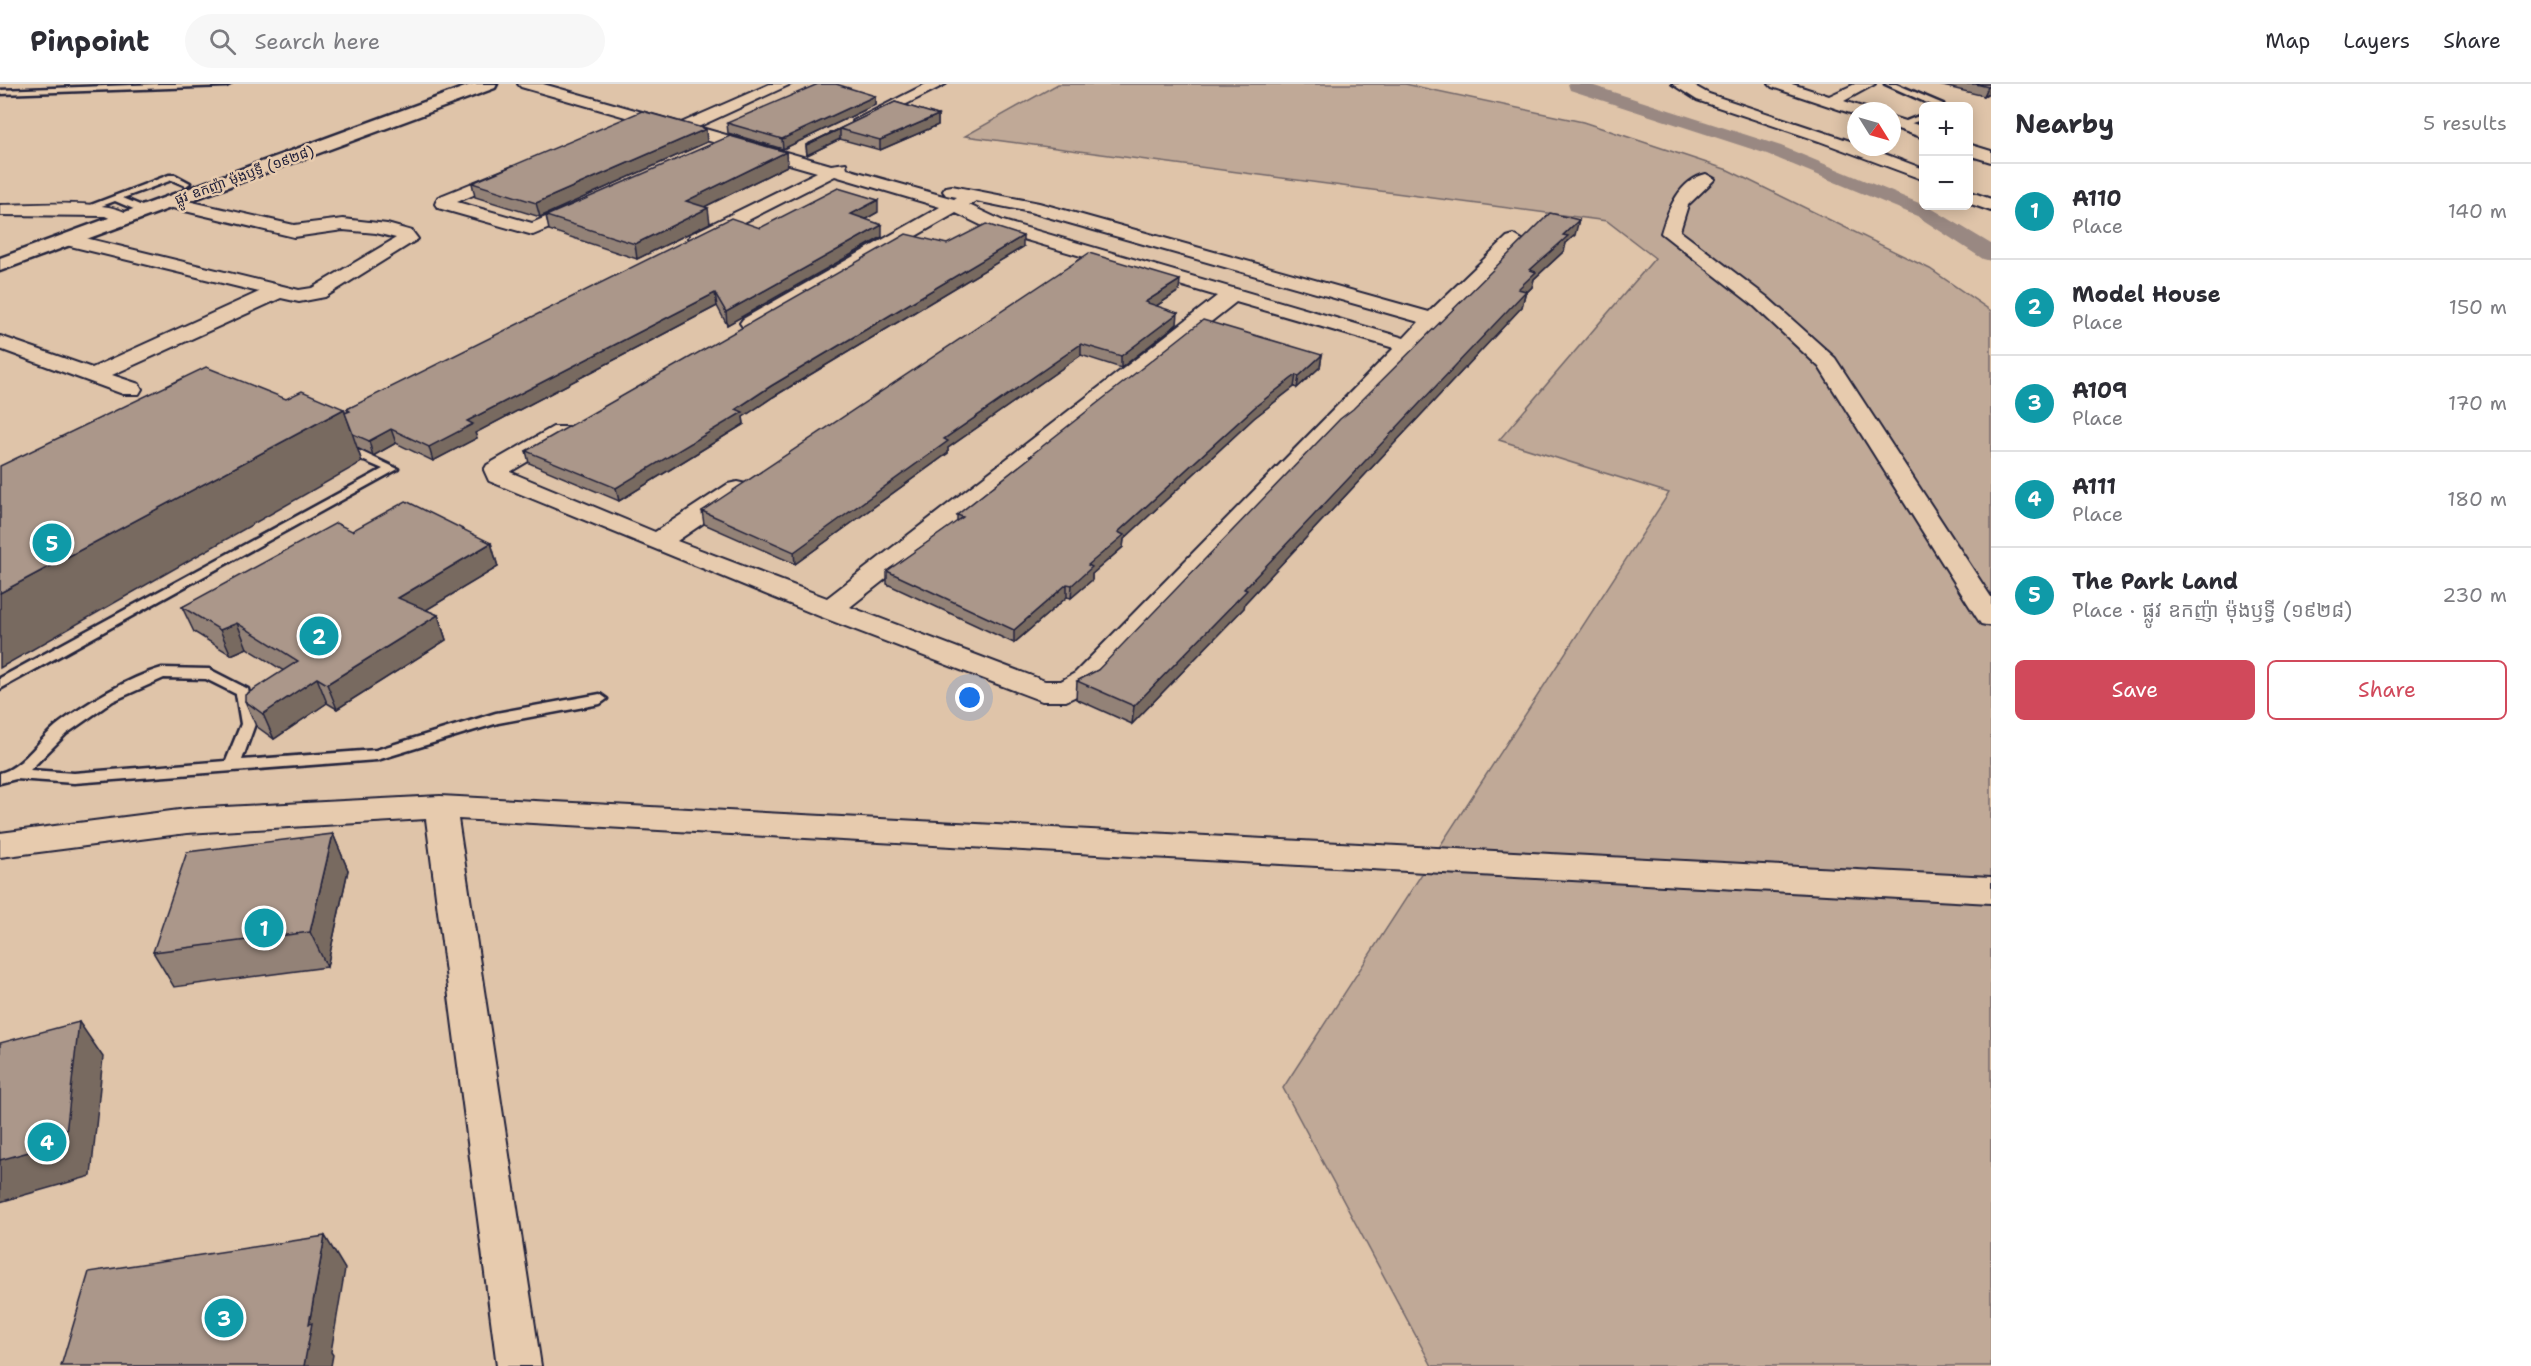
<!DOCTYPE html>
<meta charset="utf-8">
<style>
:root{--surface:#fff;--page:#f7f7f7;--text:#2b2b33;--muted:#7c7c81;--line:#e1e1e2;--accent:#d1495b}
body{margin:0;font-family:"Shantell Sans","Noto Sans Khmer",sans-serif;background:var(--page);color:var(--text)}
.controls{position:absolute;right:18px;top:18px;display:grid;overflow:hidden;border-radius:9px;box-shadow:0 3px 15px #0003}
.controls button{width:54px;height:54px;display:grid;place-items:center;padding:0;border:0;border-bottom:2px solid var(--line);background:var(--surface);color:var(--text);font:30px sans-serif}
.compass{position:absolute;left:1847px;top:18px;width:54px;height:54px;border-radius:50%;background:var(--surface);box-shadow:0 3px 15px #0003;rotate:127deg}
.you{position:absolute;left:970px;top:614px;width:21px;height:21px;margin:-15px;border:4px solid #fff;border-radius:50%;background:#1a73e8;box-shadow:0 0 0 9px #1a73e833}
.badge{display:grid;place-items:center;width:39px;height:39px;border-radius:50%;background:var(--accent);color:#fff;font-size:20px;font-weight:700}
.pin{position:absolute;translate:-50% -50%;border:3px solid #fff;box-shadow:0 2px 6px #0006}
.list{margin:0;padding:0;list-style:none}
h2{display:flex;justify-content:space-between;align-items:center;height:78px;margin:0;padding:0 24px;font-size:26px}
h2 small{font-size:20px;font-weight:400;color:var(--muted)}
.list li{display:grid;grid-template-columns:39px 1fr auto;gap:18px;align-items:center;box-sizing:border-box;height:96px;padding:0 24px;border-top:2px solid var(--line)}
.list b{display:block;font-size:22px;white-space:nowrap}
.list p{margin:0;font-size:20px;white-space:nowrap;color:var(--muted)}
.list em{font-size:20px;font-style:normal;color:var(--muted)}
.actions{display:flex;gap:12px;padding:18px 24px}
.actions a{flex:1;padding:14px 0;border:2px solid var(--accent);border-radius:9px;text-align:center;font-size:21px;color:var(--accent)}
.actions .main{background:var(--accent);color:#fff}
.icon{flex:none;width:33px;height:33px;fill:none;stroke:currentColor;stroke-width:2;stroke-linecap:round;stroke-linejoin:round}
.map{position:relative;flex:none;width:1991px;height:1282px;overflow:hidden}
header{display:flex;align-items:center;gap:36px;box-sizing:border-box;height:84px;padding:0 30px;background:var(--surface);border-bottom:2px solid var(--line)}
header strong{font-size:28px}
nav{display:flex;gap:33px;margin-inline-start:auto;font-size:21px}
.search{width:420px;height:54px;background:var(--page);display:flex;align-items:center;gap:15px;box-sizing:border-box;padding:0 21px;border-radius:33px;color:var(--muted);font-size:22px}
main{display:flex}
aside{flex:1;background:var(--surface)}
.map>svg:first-child{display:block}
.green{fill:#c0a997;stroke:#716669;stroke-width:1.5}
.lines{fill:none;stroke-linecap:round;stroke-linejoin:round}
.canal{fill:#998882;fill-rule:evenodd}
.service-casing{stroke:#22223b;stroke-width:5}
.minor-casing{stroke:#22223b;stroke-width:4}
.secondary-casing{stroke:#22223b;stroke-width:5}
.service{fill:#e7cbae;fill-rule:evenodd}
.minor{fill:#e7cbae;fill-rule:evenodd}
.secondary{fill:#e7cbae;fill-rule:evenodd}
.wall{fill:#938277;stroke:#22223b;stroke-width:1.5}
.shaded-wall{fill:#786a61;stroke:#22223b;stroke-width:1.5}
.building{fill:#ab978a;stroke:#22223b;stroke-width:1.5}
.labels{text-anchor:middle;dominant-baseline:central;stroke-width:5;stroke-linejoin:round;paint-order:stroke}
.far-street-label{font-size:14px;fill:#22223b;stroke:#e7cbae}
</style>
<header>
<strong>Pinpoint</strong>
<div class="search"><svg class="icon" aria-label="search" viewBox="0 0 24 24"><circle cx="10" cy="10" r="6"/><path d="M15 15l6 6"/></svg>Search here</div>
<nav><a>Map</a><a>Layers</a><a>Share</a></nav>
</header>
<main>
<div class="map">
<svg width="1991" height="1282" viewBox="0 0 1991 1282">
<rect width="100%" height="100%" fill="#dfc4a9"/>
<filter id="ink" filterUnits="userSpaceOnUse"><feTurbulence type="fractalNoise" baseFrequency=".0167" numOctaves="2"/><feDisplacementMap in="SourceGraphic" scale="12" xChannelSelector="R" yChannelSelector="G"/><feConvolveMatrix kernelMatrix="1 2 1 2 8 2 1 2 1" color-interpolation-filters="sRGB"/></filter>
<g filter="url(#ink)">
<path class="green" d="M1058,0H1405L1583,38L1728,86L1930,185L1991,227V1282H1432L1283,1004L1669,409L1499,356L1655,174L1607,137L965,52Z"/>
<g class="lines">
<path class="canal" d="M1568,0H1588L1781,62L1931,124L1991,160V177L1983,175L1917,132L1767,70L1570,6Z"/>
<defs>
<g id="service">
<path d="M160,0H230L226,2L0,10V6Z"/>
<path d="M1885,0H1896L1943,20L1942,22H1934Z"/>
<path d="M1924,30V35L1900,43L1896,41Z"/>
<path d="M169,91H175L190,99L186,102L172,96L123,114L149,125V129H143L115,117L80,130L75,127Z"/>
<path d="M343,359L398,385L0,605V594L383,385L339,366L337,363Z"/>
<path d="M162,584L209,585L248,605L255,640L242,676L376,666L496,629L600,610L607,615L600,620L498,639L377,676L74,699L16,695L0,699V689C23,683 38,657 56,642C85,620 127,594 162,584ZM164,594L206,595L236,610L241,640L226,677L74,689L30,686L66,650L113,617Z"/>
</g>
<g id="minor">
<path d="M518,0H543L681,39L770,0H791L698,43L831,81L846,79L847,85L954,115L957,113L946,111L943,107L946,103L952,102L1039,119L1429,228L1507,153L1514,151L1524,157L1440,240L1095,603L1066,617H1042L819,532L489,397L484,386L487,381L553,343H569L573,348L569,353L510,388L655,448L728,400L737,398L746,400L749,405L746,410L677,457L827,514L1217,212L989,145L956,129L757,243H743L740,239L743,235L940,123L835,92L705,158H691L689,154L691,150L817,88L521,3ZM976,117L1030,128L1419,238L1404,254L1003,137L969,121ZM1236,218L1394,264L1075,589L1061,597H1045L850,523Z"/>
<path d="M926,0H946L867,40L861,42L853,37Z"/>
<path d="M1672,0H1691L1709,10L1856,59V63H1866L1924,85V96L1819,57L1697,16Z"/>
<path d="M1769,0H1792L1829,12L1855,0H1875L1844,17L1865,24L1867,27H1856V31L1772,3Z"/>
<path d="M1892,33L1924,43V54L1892,43Z"/>
<path d="M1968,60L1991,67V78L1968,71Z"/>
<path d="M512,83L521,88L518,92L457,118L532,139L578,119H590L593,123L590,127L533,151L438,124L435,120L438,113Z"/>
<path d="M1706,90L1715,95L1688,121L1680,147L1767,213L1835,274L1991,513V542L1981,540L1977,534L1819,283L1753,221L1661,149C1668,126 1679,96 1706,90Z"/>
<path d="M1968,107L1991,115V127L1968,119Z"/>
<path d="M170,113L294,141L343,135L387,140L412,147L418,155L325,213L299,218L281,214L112,291L139,300L142,305L139,310H123L0,265V252L92,284L259,208L62,160L60,156L62,152L69,150L299,206L312,204L396,154L376,149L343,146L294,153L164,122L161,118L164,114Z"/>
<path d="M0,121C27,121 119,113 134,135L125,141L105,132L0,131Z"/>
<path d="M440,712L1991,793V819L458,735L541,1282H497L426,735L187,749L0,773V749L187,725Z"/>
</g>
<path id="secondary" d="M473,0H497L495,4L0,187V174Z"/>
</defs>
<use href="#service" class="service-casing"/>
<use href="#minor" class="minor-casing"/>
<use href="#secondary" class="secondary-casing"/>
<use href="#service" class="service"/>
<use href="#minor" class="minor"/>
<use href="#secondary" class="secondary"/>
</g>
<g class="wall">
<path d="M1935,0H1991L1984,12Z"/>
<path d="M875,12V21L783,65L728,49L727,39Z"/>
<path d="M895,18L938,31V41L880,66L840,55L807,71L806,61Z"/>
<path d="M707,58L540,133L475,113L472,99Z"/>
<path d="M786,68L787,82L704,123L710,139L637,175L549,146L546,132Z"/>
<path d="M878,128L865,135L882,153L727,241L717,222L475,349L477,354L433,377L396,359L373,372L357,364L362,378L286,315L344,325L345,329L348,328L347,325L760,144Z"/>
<path d="M1575,151L1566,159L1564,167L1534,195L1532,203L1525,210L1522,223L1245,519L1244,524L1132,640L1076,615L1077,597L1098,586Z"/>
<path d="M947,160L1023,163L773,313L743,333L744,340L619,417L529,379L526,367Z"/>
<path d="M1179,207L1156,222L1177,240L1121,284L1081,271L948,364V369L795,480L704,440L702,427Z"/>
<path d="M1322,271L1320,283L1297,304L1294,303L1254,334L1124,455L1123,463L1092,490V496L1071,514L1067,513L1014,559L887,500V487L957,438V431L1030,374V372Z"/>
<path d="M352,447L491,459L498,483L426,526L438,531L446,556L337,625L327,619L274,655L256,642L245,617L284,587L247,564L231,571L194,548L182,523Z"/>
<path d="M333,750L348,786L327,883L174,903L153,868Z"/>
</g>
<g class="shaded-wall">
<path d="M1991,1V8L1984,12L1988,3Z"/>
<path d="M875,12V21L783,65L782,55Z"/>
<path d="M938,31V41L880,66V56Z"/>
<path d="M706,45L707,58L540,133L536,119Z"/>
<path d="M840,45V55L807,71L806,61Z"/>
<path d="M786,68L787,82L688,131L686,117Z"/>
<path d="M878,116V128L852,143L851,130Z"/>
<path d="M708,124L710,139L637,175L635,160Z"/>
<path d="M1579,136L1575,151L1566,159L1564,167L1534,195L1532,203L1525,210L1522,223L1245,519L1244,524L1132,640L1134,622L1244,505L1518,205L1530,186L1563,151Z"/>
<path d="M882,141V153L727,241L726,228Z"/>
<path d="M1023,152V163L773,313L743,333L744,340L619,417L616,404L771,302Z"/>
<path d="M1180,196L1179,207L1144,230L1145,218Z"/>
<path d="M715,209L717,222L475,349L477,354L433,377L429,363L467,337Z"/>
<path d="M1178,229L1177,240L1121,284V272Z"/>
<path d="M1081,260V271L948,364V369L795,480L794,468L944,355Z"/>
<path d="M1322,271L1320,283L1297,304L1299,292Z"/>
<path d="M1296,291L1294,303L1254,334L1124,455L1123,463L1092,490V496L1071,514L1072,501L1088,481L1118,448L1256,322Z"/>
<path d="M344,325L362,378L0,584V509Z"/>
<path d="M391,345L396,359L373,372L369,357Z"/>
<path d="M491,459L498,483L406,538L398,514Z"/>
<path d="M1067,500V513L1014,559V546Z"/>
<path d="M438,531L446,556L337,625L327,600Z"/>
<path d="M237,539L247,564L231,571L220,546Z"/>
<path d="M317,594L327,619L274,655L263,630Z"/>
<path d="M333,750L348,786L327,883L310,848Z"/>
<path d="M79,938L103,973L91,1092L0,1118V1076Z"/>
<path d="M325,1152L345,1185L331,1268L333,1271L331,1282H304L309,1240Z"/>
</g>
<g class="building">
<path d="M818,0H836L875,12L782,55L727,39Z"/>
<path d="M1976,0H1991V1L1988,3Z"/>
<path d="M895,18L938,31L880,56L840,45L806,61Z"/>
<path d="M642,27L706,45L536,119L472,99Z"/>
<path d="M730,52L786,68L686,117L708,124L635,160L546,132Z"/>
<path d="M838,104L878,116L851,130L882,141L726,228L715,209L467,337L473,340L429,363L391,345L369,357L353,350L345,329L350,327L347,325L731,134L760,144Z"/>
<path d="M1550,129L1579,136L1563,151L1568,152L1530,186L1536,188L1518,205L1526,207L1244,505L1247,506L1134,622L1077,597L1098,586L1340,335L1353,325Z"/>
<path d="M986,140L1023,152L771,302L736,325L743,328L616,404L526,367L906,150L947,160Z"/>
<path d="M1089,169L1180,196L1145,218L1178,229L1121,272L1081,260L944,355L948,357L794,468L702,427Z"/>
<path d="M1203,236L1322,271L1299,292L1296,291L1256,322L1118,448L1124,451L1088,481L1092,483L1072,501L1067,500L1014,546L887,487L963,433L957,431L1032,372H1030Z"/>
<path d="M206,283L286,315L302,307L344,325L0,509V382Z"/>
<path d="M406,417L491,459L398,514L438,531L327,600L317,594L263,630L245,617V611L298,577L237,539L220,546L182,523L336,439L352,447Z"/>
<path d="M333,750L310,848L153,868L187,768Z"/>
<path d="M79,938L65,1058L0,1076V959Z"/>
<path d="M325,1152L309,1240L312,1239L304,1282H61L89,1188Z"/>
</g>
</g>
<g class="labels">
<g class="far-street-label">
<text transform="translate(244 91) rotate(-20)">ផ្លូវ ឧកញ៉ា ម៉ុងឫទ្ធី (១៩២៨)</text>
</g>
</g>
</svg>
<div class="controls">
<button>+</button>
<button>−</button>
</div>
<svg class="compass" viewBox="-18 -18 36 36"><path d="M0-13l5 13h-10z" fill="#e53935"/><path d="M0 13l5-13h-10z" fill="#7c7c81"/></svg>
<div class="you"></div>
<div class="pin badge" style="left:264px;top:844px;background:#0f9aa8">1</div>
<div class="pin badge" style="left:319px;top:552px;background:#0f9aa8">2</div>
<div class="pin badge" style="left:224px;top:1234px;background:#0f9aa8">3</div>
<div class="pin badge" style="left:47px;top:1058px;background:#0f9aa8">4</div>
<div class="pin badge" style="left:52px;top:459px;background:#0f9aa8">5</div>
</div>
<aside>
<h2>Nearby<small>5 results</small></h2>
<ul class="list">
<li><span class="badge" style="background:#0f9aa8">1</span><div><b>A110</b><p>Place</p></div><em>140 m</em></li>
<li><span class="badge" style="background:#0f9aa8">2</span><div><b>Model House</b><p>Place</p></div><em>150 m</em></li>
<li><span class="badge" style="background:#0f9aa8">3</span><div><b>A109</b><p>Place</p></div><em>170 m</em></li>
<li><span class="badge" style="background:#0f9aa8">4</span><div><b>A111</b><p>Place</p></div><em>180 m</em></li>
<li><span class="badge" style="background:#0f9aa8">5</span><div><b>The Park Land</b><p>Place · ផ្លូវ ឧកញ៉ា ម៉ុងឫទ្ធី (១៩២៨)</p></div><em>230 m</em></li>
</ul>
<div class="actions"><a class="main">Save</a><a>Share</a></div>
</aside>
</main>
